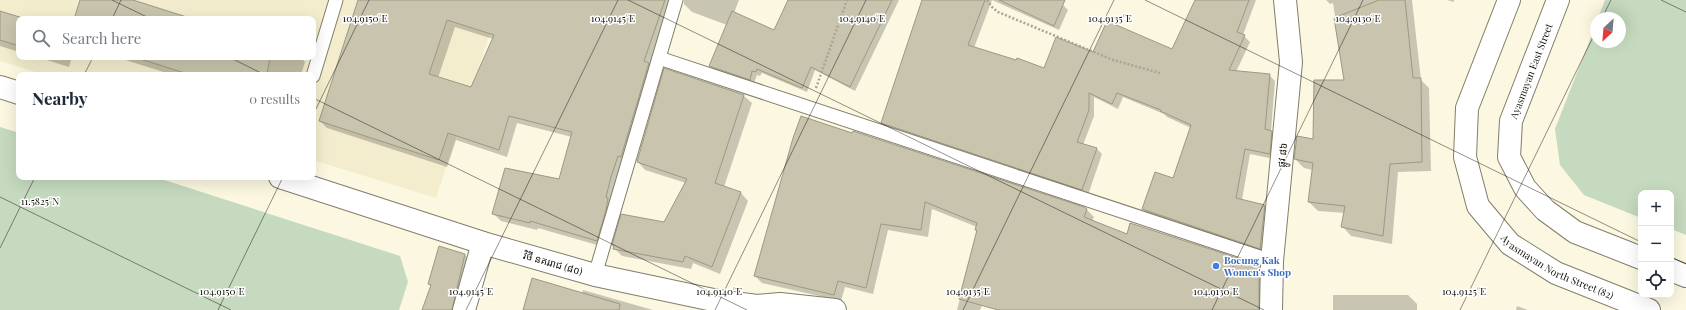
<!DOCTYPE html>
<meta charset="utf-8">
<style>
:root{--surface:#fff;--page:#f2f2f3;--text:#1f2937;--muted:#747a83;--line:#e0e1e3}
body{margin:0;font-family:"Playfair Display","Noto Sans Khmer",serif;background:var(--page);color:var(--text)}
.controls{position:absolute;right:12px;bottom:12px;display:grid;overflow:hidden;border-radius:8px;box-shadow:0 4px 16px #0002}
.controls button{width:36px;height:36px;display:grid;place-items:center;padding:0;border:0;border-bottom:1px solid var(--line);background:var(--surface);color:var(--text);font:20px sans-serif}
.compass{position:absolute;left:1590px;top:12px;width:36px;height:36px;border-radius:50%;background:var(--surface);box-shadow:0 4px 16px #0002;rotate:206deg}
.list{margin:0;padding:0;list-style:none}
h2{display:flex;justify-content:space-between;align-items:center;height:52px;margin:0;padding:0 16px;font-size:17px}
h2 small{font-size:13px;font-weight:400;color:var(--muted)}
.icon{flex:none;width:22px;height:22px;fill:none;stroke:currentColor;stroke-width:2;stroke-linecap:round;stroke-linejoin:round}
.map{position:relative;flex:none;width:1686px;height:310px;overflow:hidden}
.search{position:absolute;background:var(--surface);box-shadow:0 4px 16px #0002;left:16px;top:16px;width:300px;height:44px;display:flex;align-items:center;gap:10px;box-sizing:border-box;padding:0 14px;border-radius:8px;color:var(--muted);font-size:15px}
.panel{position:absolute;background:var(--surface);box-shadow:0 4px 16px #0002;left:16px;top:72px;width:300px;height:108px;border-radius:8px}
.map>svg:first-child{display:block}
.built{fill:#f3edce;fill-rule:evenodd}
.green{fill:#c5dabf}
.shadow{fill:#0003;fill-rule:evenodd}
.building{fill:#c8c4ad;stroke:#9c9883;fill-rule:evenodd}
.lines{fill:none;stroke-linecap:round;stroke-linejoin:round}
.lane-casing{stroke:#827e69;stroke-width:15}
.street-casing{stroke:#827e69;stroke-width:24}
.path{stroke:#a8a594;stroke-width:2.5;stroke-dasharray:2 2;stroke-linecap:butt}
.lane{stroke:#fff;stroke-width:13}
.street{stroke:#fff;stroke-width:22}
.ticks{fill:none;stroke:#100e07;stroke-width:1;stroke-opacity:0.45}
.shop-dot{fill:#3f7fe0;stroke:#fff;stroke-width:1.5}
.labels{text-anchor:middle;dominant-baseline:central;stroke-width:3;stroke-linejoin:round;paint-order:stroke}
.street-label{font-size:10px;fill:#100e07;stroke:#fff}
.shop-label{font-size:10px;font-weight:bold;fill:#366cbe;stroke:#fff;text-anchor:start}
.ticks-label{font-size:10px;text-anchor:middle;fill:#100e07;stroke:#fff;stroke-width:3;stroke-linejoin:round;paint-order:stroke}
</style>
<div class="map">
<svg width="1686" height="310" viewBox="0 0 1686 310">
<rect width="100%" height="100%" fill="#fbf7e0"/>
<path class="built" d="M0,0H501L436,198L313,160V75H45L0,61ZM19,19H313V57H19Z"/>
<g class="green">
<path d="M1605,0H1686V235L1671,229V193H1641V218L1584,195L1560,165L1555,129L1596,24V42H1620V18H1598Z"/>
<path d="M0,127L19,133V177H155L400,256L408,282L399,310H0Z"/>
</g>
<g class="shadow">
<path d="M359,0H681L604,247L538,228L537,230L501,221L494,214L560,180L572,137L517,123L507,157L456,140L447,167L327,128L320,121ZM455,27L493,39L472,88L438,78Z"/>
<path d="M684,0H739L734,13L775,31L789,0H899L855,91L815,70L807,92L762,73L760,76L757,75L754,83L715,70L710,66L727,25L692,12L684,4Z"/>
<path d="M923,0H992L974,48L1044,69L1094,53L1173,50L1209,0H1256L1243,35L1250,42L1236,72L1269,75L1275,81L1271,131L1277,137L1275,159L1250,154L1242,200L1264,206L1270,211L1266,254L1149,215L1143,209L1173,179L1191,128L1167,117L1164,114L1123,97L1118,109L1094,97V116L1083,145L1097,149L1102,154L1088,195L887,128L882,123Z"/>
<path d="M992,0H1053L1063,5L1068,10L1059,30Z"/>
<path d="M1326,0H1412L1421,80L1429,88L1431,171L1398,172L1392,244L1351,236L1343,227L1345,213L1318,211L1309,202L1313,170L1304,168L1295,159L1314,140L1345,81L1333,3L1330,4Z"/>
<path d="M1447,0H1454V2Z"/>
<path d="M0,12L23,19H19V52L0,46Z"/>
<path d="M37,57H72L69,67Z"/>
<path d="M116,57H300L305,62L301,75H173Z"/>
<path d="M665,69L744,96L752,103L724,187L741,193L748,201L720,274L693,263L691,269L622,256L614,248L613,245L665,223L686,183L645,170L638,162Z"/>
<path d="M794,138L1087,210L1094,217L1092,221L1127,235L1259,266L1266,273L1264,310L1260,308L1259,310H1014L1027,207L980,310H957L978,231L977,227L932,209L928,237L888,230L873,294L845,287L841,301L762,283L755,276Z"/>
<path d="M439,247L465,255L471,261L458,310H423L432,286L429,284Z"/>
<path d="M583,290L653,310H524L582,294Z"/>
<path d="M1333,295H1408L1417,304V310H1333Z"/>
<path d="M1517,306L1528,310H1516Z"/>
</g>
<g class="building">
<path d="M80,0H133L193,19H74Z"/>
<path d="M358,0H665L644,61L649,63L621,157L618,156L611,177L606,197L608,198L606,210L597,241L530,221V223L492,214L505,168L559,179L572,132L509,116L499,150L448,133L439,160L319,121ZM447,20L494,35L471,87L429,74Z"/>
<path d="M788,0H892L850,87L811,67L802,88L757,69L756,72L752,71L750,80L709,66L732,11L774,30Z"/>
<path d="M922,0H985L968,45L1016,60L1017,58L1044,68L1056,37L1093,52L1107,21L1172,49L1195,0H1249L1237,32L1245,35L1229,70L1270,74L1265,129L1272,131L1270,154L1245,149L1236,198L1265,205L1260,249L1142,209L1155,172L1173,178L1191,125L1160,111L1161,110L1117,93L1112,104L1089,93V110L1077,142L1097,148L1082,190L881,123Z"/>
<path d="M999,0H1065L1054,26Z"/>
<path d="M1379,0H1405L1413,78H1421L1422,162L1390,164L1383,236L1341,227L1345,206L1308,202L1313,163L1294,159L1297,136L1313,139L1314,80H1344L1334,18Z"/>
<path d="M0,11L26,19H19V46L0,40Z"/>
<path d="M134,57H270L267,75H191Z"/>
<path d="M664,68L744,95L715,183L741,192L712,267L685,256L683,262L613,249L614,245H612L621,214L664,222L687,179L637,162Z"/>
<path d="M801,116L852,133L853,131L1084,207L1087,209L1084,217L1127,234L1130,223L1259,265V310H998L959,299L977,230H975L977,223L925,202L921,230L881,224L866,288L838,281L834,295L754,276L793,138Z"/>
<path d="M439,246L465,254L452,310H422L431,285L428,284Z"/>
<path d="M532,278L620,304L619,310H523Z"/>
</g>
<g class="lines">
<defs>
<g id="lane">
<path d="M659,58L1272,261"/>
<path d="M313,76L336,0"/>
<path d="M595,275L676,0"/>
</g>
<g id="street">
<path id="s1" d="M1509,0L1467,108L1465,157L1478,206L1510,244L1556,273L1649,310"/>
<path d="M1558,0L1511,121L1509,157L1525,188L1545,210L1575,232L1641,258"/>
<path d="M0,87L19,93"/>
<path d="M280,177L483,243L595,275L718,301L757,306L780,304L835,310"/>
<path d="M1671,270L1686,276"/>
<path d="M464,310L483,243"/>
<path d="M1271,310L1272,261L1291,62L1285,0"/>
</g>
</defs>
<use href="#lane" class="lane-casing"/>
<use href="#street" class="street-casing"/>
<g class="path">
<path d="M987,0L992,7L998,12L1113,60L1160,73"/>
<path d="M816,88L847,0"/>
</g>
<use href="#lane" class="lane"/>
<use href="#street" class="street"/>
</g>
<path class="ticks" d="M112,0L151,19M628,0L1264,310M1145,0L1641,242M1661,0L1686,12M1602,18L1611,0M112,19L121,0M229,57L265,75M84,75L93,57M313,98L747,310M313,115L369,0M0,197L231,310M0,248L35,177M1671,257L1686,264M218,310L283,177M466,310L618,0M715,310L866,0M963,310L1114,0M1212,310L1363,0M1460,310L1596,31"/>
<circle class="shop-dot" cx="1216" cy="266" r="4"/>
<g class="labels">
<g class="street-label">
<text transform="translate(1531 71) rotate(-69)">Ayasmayan East Street</text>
<text transform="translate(1282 155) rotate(-84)">ផ្លូវ ៨៦</text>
<text transform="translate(553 263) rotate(16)">វិថី នគររាជ (៨០)</text>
<text stroke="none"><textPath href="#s1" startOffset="318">Ayasmayan North Street (82)</textPath></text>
</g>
<g class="shop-label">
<text x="1224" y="260">Boeung Kak<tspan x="1224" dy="12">Women's Shop</tspan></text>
</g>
</g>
<g class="ticks-label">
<text x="862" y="22">104.9140°E</text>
<text x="1358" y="22">104.9130°E</text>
<text x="365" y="22">104.9150°E</text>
<text x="1110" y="22">104.9135°E</text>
<text x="613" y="22">104.9145°E</text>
<text x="40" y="205">11.5825°N</text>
<text x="222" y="295">104.9150°E</text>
<text x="471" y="295">104.9145°E</text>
<text x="719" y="295">104.9140°E</text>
<text x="968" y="295">104.9135°E</text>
<text x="1216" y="295">104.9130°E</text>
<text x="1464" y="295">104.9125°E</text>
</g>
</svg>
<div class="controls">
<button>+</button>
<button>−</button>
<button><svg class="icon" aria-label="locate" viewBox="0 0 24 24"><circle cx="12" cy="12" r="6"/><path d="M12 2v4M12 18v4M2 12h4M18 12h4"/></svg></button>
</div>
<svg class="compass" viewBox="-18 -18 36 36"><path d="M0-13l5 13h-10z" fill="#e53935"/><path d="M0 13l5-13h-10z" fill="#747a83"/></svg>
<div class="search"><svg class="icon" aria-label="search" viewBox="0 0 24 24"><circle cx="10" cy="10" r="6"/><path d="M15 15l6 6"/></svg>Search here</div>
<section class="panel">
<h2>Nearby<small>0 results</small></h2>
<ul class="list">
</ul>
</section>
</div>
